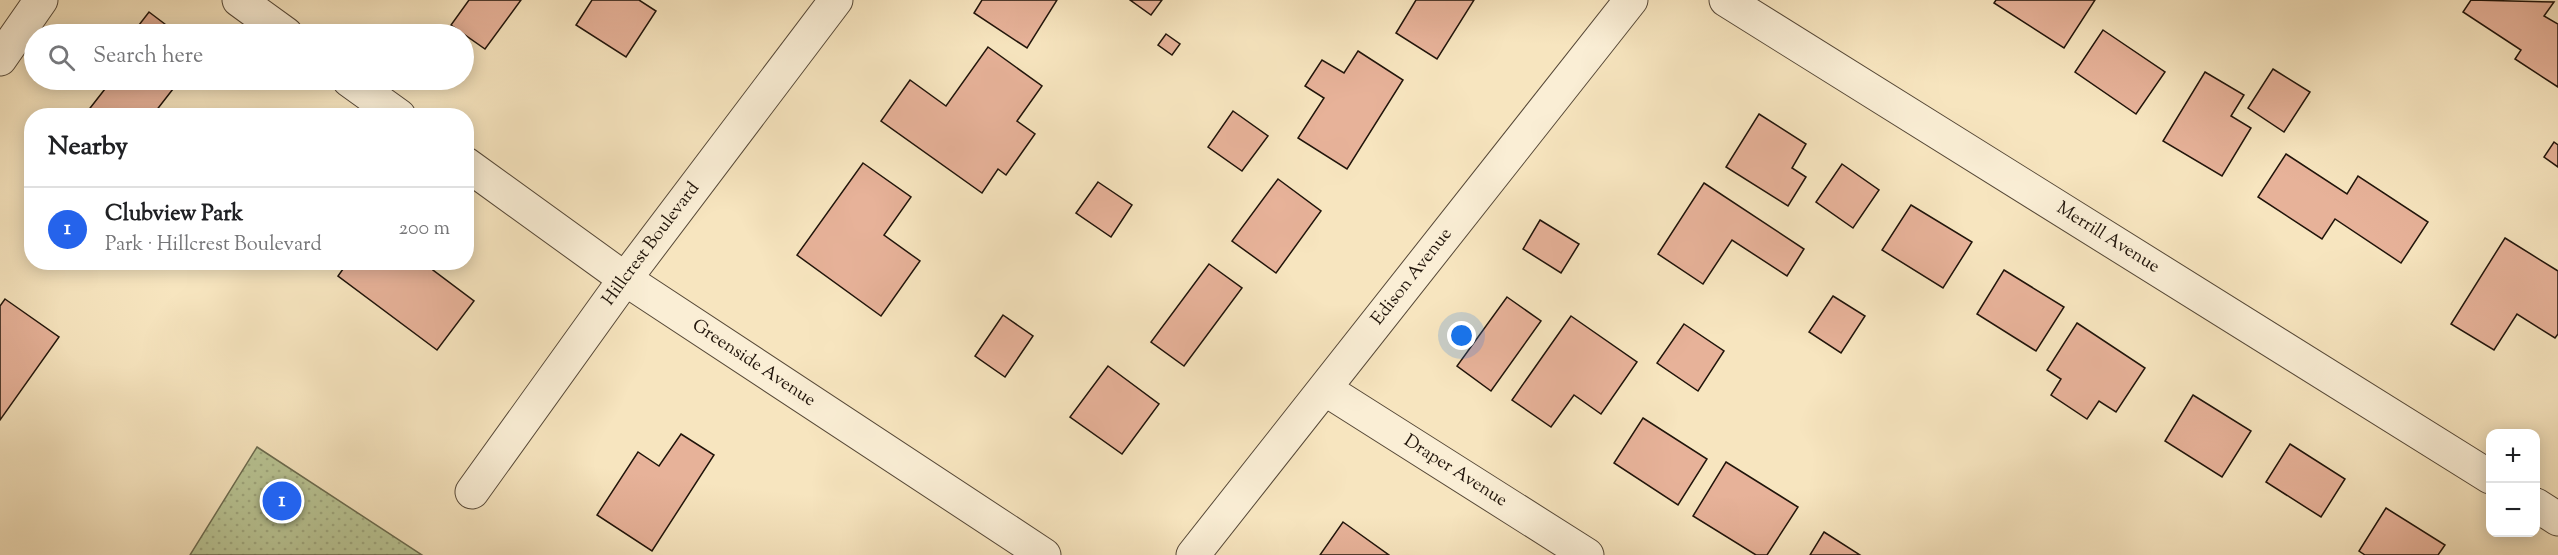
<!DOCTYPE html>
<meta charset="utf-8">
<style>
:root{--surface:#fff;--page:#f2f2f2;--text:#202124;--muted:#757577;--line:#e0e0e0;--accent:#2563eb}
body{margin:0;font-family:"Sorts Mill Goudy",serif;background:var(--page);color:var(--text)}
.controls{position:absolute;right:18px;bottom:18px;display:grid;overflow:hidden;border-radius:12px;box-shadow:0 3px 15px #0003}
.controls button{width:54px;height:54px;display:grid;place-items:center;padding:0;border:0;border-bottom:2px solid var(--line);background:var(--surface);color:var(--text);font:30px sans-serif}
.you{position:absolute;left:1462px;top:336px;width:21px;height:21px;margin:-15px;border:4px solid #fff;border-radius:50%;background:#1a73e8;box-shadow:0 0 0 9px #1a73e833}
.badge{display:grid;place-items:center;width:39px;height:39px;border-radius:50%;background:var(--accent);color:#fff;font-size:20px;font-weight:700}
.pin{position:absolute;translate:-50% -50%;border:3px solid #fff;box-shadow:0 2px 6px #0006}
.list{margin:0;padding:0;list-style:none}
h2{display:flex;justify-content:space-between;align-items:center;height:78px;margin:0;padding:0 24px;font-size:26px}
h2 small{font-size:20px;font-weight:400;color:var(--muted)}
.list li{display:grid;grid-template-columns:39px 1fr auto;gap:18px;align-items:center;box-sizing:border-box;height:84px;padding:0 24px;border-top:2px solid var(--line)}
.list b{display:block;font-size:22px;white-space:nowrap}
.list p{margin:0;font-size:20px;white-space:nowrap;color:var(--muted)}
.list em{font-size:20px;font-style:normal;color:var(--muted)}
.icon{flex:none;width:33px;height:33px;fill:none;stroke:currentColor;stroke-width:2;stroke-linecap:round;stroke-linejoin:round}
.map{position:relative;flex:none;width:2558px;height:555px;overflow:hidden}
.search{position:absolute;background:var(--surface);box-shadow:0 3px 15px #0003;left:24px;top:24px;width:450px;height:66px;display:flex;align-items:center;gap:15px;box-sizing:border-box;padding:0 21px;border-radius:33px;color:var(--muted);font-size:22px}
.panel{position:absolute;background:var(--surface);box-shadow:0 3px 15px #0003;left:24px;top:108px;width:450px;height:162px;border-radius:24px}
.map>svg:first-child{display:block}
.park{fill:url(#park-dots);stroke:#6c6c50;stroke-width:1.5}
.building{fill:#e7b299;stroke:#20140a;stroke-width:1.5}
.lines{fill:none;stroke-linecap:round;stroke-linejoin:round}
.minor-casing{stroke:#564837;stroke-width:35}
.minor{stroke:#faeed5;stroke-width:33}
.labels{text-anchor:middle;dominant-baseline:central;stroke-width:5;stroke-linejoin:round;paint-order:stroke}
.street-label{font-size:18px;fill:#20140a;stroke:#faeed5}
</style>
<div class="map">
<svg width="2558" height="555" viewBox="0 0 2558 555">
<defs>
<pattern id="park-dots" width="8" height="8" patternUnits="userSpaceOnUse" patternTransform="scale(1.5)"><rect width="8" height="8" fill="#b9c595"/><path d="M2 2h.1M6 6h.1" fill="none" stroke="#9fa87f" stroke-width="1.8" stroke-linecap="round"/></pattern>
</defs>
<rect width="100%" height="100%" fill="#f7e5bf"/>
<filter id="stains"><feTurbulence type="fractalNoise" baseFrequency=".00333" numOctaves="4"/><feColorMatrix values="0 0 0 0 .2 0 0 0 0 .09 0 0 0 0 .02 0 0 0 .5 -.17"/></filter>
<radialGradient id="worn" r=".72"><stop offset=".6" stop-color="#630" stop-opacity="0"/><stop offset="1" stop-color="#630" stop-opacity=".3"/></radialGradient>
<path class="park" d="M257,447L422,555H190Z"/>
<g class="building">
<path d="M469,0H521L485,49L451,25Z"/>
<path d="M592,0H639L656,11L626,57L576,25Z"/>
<path d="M982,0H1057L1027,48L974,13Z"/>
<path d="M1130,0H1162L1151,15Z"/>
<path d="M1416,0H1474L1437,59L1396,33Z"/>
<path d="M1996,0H2095L2064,48L1994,3Z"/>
<path d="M2471,0L2554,2L2544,16L2558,24V87L2515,59L2521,50L2463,12Z"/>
<path d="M149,12L178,34H132Z"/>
<path d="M2103,30L2165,72L2136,114L2075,72Z"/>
<path d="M1166,34L1180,44L1172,55L1158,45Z"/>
<path d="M988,47L1042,86L1017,121L1035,134L1006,175L998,169L982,193L881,121L910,80L946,106Z"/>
<path d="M1358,51L1403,80L1347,169L1298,138L1324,98L1305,86L1322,60L1344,73Z"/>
<path d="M2273,69L2310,92L2284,132L2248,108Z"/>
<path d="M2205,72L2244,95L2231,116L2251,128L2222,176L2163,141Z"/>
<path d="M112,80H180L152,116H91L87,112Z"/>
<path d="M1233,111L1268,136L1242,171L1208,147Z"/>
<path d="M1759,114L1806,144L1792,168L1806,177L1788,206L1726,167Z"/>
<path d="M2554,142L2558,145V167L2544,157Z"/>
<path d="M2286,154L2347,194L2358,176L2428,222L2401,263L2335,219L2322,239L2258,197Z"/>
<path d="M863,163L911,197L884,235L920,261L881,316L797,255Z"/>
<path d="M1842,164L1879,190L1853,228L1816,202Z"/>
<path d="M1278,179L1321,211L1276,273L1232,241Z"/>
<path d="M1098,182L1132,205L1111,237L1076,213Z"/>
<path d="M1704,183L1804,249L1787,276L1732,240L1703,284L1658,254Z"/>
<path d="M1911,205L1972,242L1943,288L1882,250Z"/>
<path d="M1540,220L1579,244L1561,273L1523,249Z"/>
<path d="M2505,238L2558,271V334L2555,338L2517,314L2494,350L2451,324Z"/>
<path d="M348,262H439L433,270L474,301L437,350L338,276Z"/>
<path d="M1209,264L1242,288L1184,366L1151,342Z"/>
<path d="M2004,270L2064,307L2036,351L1977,314Z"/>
<path d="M1833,296L1865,316L1841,353L1809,332Z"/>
<path d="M1507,297L1541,321L1491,391L1457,366Z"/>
<path d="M5,299L59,337L0,420V306Z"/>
<path d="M1003,315L1033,336L1005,377L975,356Z"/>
<path d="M1571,316L1637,362L1601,414L1574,395L1551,427L1512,400Z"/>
<path d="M2077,323L2145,368L2116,412L2099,401L2087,419L2051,395L2061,379L2047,370Z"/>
<path d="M1684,324L1724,351L1698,391L1657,363Z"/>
<path d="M1108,366L1159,404L1122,454L1070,417Z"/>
<path d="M2193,395L2251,431L2222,477L2165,441Z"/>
<path d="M1643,418L1707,459L1678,505L1614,463Z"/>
<path d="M681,434L714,455L652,551L597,515L638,452L659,466Z"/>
<path d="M2290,444L2345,479L2321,517L2266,482Z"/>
<path d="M1726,462L1798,507L1767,555H1756L1693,516Z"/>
<path d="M2386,508L2445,545L2438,555H2365L2359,551Z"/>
<path d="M1343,522L1389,555H1320Z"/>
<path d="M1824,532L1860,555H1810Z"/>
</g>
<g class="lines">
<defs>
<g id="minor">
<path d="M239,0L286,34"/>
<path id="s1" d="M1726,0L2490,477"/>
<path d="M0,59L41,0"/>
<path d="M349,80L399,116"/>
<path id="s2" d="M466,164L625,279L1044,555"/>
<path id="s3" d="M1325,389L1587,555"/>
<path id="s4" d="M472,492L625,279L836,0"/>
<path d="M2536,505L2558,519"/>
<path id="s5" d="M1193,555L1631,0"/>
</g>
</defs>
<use href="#minor" class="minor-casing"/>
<use href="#minor" class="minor"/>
</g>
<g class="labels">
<g class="street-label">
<text stroke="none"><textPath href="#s1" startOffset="450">Merrill Avenue</textPath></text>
<text stroke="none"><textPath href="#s4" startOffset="306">Hillcrest Boulevard</textPath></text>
<text stroke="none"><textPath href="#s5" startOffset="354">Edison Avenue</textPath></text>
<text stroke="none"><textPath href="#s2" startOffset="350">Greenside Avenue</textPath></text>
<text stroke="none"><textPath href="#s3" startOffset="154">Draper Avenue</textPath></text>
</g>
</g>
<rect width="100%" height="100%" filter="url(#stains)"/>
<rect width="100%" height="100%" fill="url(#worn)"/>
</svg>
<div class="controls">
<button>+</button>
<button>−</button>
</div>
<div class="you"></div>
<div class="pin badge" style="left:282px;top:501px">1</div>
<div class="search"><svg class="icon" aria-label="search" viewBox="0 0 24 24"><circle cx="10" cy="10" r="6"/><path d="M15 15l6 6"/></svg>Search here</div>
<section class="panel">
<h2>Nearby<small></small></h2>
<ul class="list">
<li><span class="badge">1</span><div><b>Clubview Park</b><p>Park · Hillcrest Boulevard</p></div><em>200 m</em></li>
</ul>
</section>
</div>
